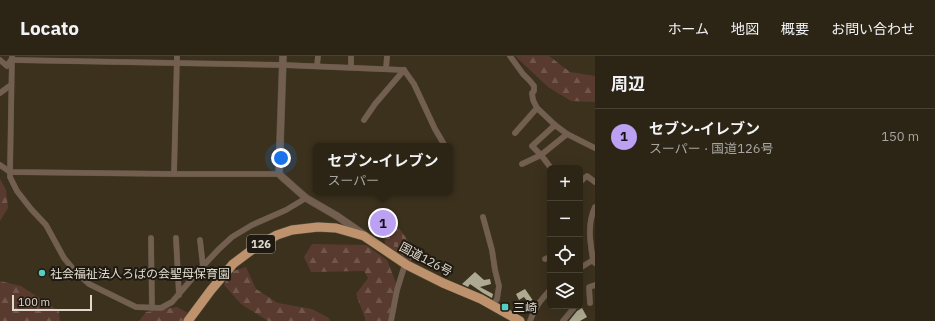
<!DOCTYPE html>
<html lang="ja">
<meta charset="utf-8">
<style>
:root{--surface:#2c2516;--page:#342d1f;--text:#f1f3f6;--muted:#a6a5a1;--line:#484235;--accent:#bca0f2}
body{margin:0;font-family:"IBM Plex Sans","Noto Sans JP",sans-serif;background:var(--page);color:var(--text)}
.controls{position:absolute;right:12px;bottom:12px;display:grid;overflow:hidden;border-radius:6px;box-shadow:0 4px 16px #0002}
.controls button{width:36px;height:36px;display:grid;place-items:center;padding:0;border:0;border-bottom:1px solid var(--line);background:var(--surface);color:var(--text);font:20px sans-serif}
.scale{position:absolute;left:12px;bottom:10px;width:80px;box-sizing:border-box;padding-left:4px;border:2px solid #e0d9cd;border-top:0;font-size:11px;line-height:14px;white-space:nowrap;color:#e0d9cd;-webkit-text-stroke:3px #1e1911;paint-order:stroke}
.you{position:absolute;left:281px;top:102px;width:14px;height:14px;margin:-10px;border:3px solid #fff;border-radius:50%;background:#1a73e8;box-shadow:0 0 0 6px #1a73e833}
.badge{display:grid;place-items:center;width:26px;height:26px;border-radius:50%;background:var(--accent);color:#111;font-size:13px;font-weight:700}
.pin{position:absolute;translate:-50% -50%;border:2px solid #fff;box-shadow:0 1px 4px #0006}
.popup{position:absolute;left:313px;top:87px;width:140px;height:52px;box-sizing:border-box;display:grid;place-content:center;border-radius:6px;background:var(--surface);filter:drop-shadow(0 1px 3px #0005);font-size:13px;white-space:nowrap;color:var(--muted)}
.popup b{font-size:15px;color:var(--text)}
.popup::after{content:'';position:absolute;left:50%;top:100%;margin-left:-8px;border:8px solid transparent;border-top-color:var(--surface)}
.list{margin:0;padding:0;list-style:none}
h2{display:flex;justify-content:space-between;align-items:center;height:52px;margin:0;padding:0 16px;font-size:17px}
h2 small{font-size:13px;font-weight:400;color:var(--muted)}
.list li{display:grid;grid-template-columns:26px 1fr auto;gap:12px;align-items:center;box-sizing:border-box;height:56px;padding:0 16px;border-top:1px solid var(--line)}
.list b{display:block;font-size:15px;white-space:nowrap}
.list p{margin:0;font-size:13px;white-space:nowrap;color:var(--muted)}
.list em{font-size:13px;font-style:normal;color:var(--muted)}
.icon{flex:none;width:22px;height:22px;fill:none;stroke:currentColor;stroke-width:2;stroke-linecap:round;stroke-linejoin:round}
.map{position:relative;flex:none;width:595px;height:265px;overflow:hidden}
header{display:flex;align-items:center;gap:24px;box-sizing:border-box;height:56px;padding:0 20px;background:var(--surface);border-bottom:1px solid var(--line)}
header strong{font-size:19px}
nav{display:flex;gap:22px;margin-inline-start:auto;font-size:14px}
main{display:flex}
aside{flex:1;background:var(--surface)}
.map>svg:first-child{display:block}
.forest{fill:url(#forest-firs)}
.cemetery{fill:url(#cemetery-stones)}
.building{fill:#adaa91}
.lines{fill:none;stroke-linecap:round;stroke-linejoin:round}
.minor-casing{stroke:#594f3d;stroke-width:6}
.tertiary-casing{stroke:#594f3d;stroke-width:8}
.trunk-casing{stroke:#594f3d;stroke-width:10}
.minor{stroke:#725f4f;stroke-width:5.5}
.tertiary{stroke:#725f4f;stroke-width:7}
.trunk{stroke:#bd926d;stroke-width:9}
.poi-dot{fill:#57cec2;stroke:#1e1911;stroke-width:1.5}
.labels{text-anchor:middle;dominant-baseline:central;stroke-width:4;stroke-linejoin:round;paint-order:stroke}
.shield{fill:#1e1911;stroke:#a69f95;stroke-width:1}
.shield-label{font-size:11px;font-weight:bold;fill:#e0d9cd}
.street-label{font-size:12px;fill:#e0d9cd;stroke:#1e1911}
.poi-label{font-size:12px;fill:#e0d9cd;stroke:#1e1911;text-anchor:start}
</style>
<header>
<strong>Locato</strong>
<nav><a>ホーム</a><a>地図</a><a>概要</a><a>お問い合わせ</a></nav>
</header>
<main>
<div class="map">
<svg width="595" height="265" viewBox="0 0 595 265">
<defs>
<pattern id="forest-firs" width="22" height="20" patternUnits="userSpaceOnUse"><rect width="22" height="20" fill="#593a2f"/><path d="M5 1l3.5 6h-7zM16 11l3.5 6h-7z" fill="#71564c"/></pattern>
<pattern id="cemetery-stones" width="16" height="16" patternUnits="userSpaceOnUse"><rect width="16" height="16" fill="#593a2f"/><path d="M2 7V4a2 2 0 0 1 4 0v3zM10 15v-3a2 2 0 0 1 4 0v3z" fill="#71564c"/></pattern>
</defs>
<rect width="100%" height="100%" fill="#3b311d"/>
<g class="forest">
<path d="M515,0H549L570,16L595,20V46L571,45L548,31Z"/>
<path d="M0,123L6,134L8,152L0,165Z"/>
<path d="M312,188L366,189L387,204L396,227L391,265H365V262L356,238L368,222L364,215L311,216L304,201Z"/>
<path d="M246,211L256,233L278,247L312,253L329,262L330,265H268L241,248L224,229L230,216Z"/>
<path d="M0,225L21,230L59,255L60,265H0Z"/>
<path d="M177,251L192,259L190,265H139L146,256Z"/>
</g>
<path class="cemetery" d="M399,172L411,189L413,202L409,206L386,191L384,181Z"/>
<g class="building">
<path d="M381,157L396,165L391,173L377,165Z"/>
<path d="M475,216L484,224L490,223L491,228L480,231L493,238L492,242L483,237L470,228L468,231L462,228Z"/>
<path d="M525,233L534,246L531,250L524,241L519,244L516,238Z"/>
<path d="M582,252L587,261L580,265H569L577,255Z"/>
</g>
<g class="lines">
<defs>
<g id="minor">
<path d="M12,0L10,116V121L17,135L31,153L46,169L64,202L74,214L89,228L136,251L161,252L172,246L203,210L219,193L232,181L252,169L286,154L306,142"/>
<path d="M510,0L523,18L530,25L534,30V35L532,37L533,44L537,52L555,69L567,78L595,92"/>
<path d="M0,4L7,10L11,4"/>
<path d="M12,4L283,9L404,14"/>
<path d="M317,10L318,0"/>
<path d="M351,11V0"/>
<path d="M386,13L387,0"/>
<path d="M404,14L414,28L435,73L445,90"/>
<path d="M0,37L11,29"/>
<path d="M364,64L375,48L404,14"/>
<path d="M515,77L537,52"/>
<path d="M522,108L541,99L567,78"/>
<path d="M0,109L10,116L174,118H279"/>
<path d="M551,112L541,99L532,90L555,69"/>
<path d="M174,118L177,0"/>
<path d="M580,126L587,120L595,126"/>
<path d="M595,151C587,168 590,186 593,204L595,207"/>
<path d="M483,161L492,194L495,214L499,230L497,243L493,249"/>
<path d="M151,182L152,252"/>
<path d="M176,182L179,239"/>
<path d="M200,184L203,210"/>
<path d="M545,203L550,201"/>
<path d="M580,212L593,204"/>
<path d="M590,247L589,231L595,229"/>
<path d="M391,265L397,234L405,208"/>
<path d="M530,265C534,252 541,244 550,234"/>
<path d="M563,265L573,253"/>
</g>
<path id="tertiary" d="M283,0L279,118L289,127L306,142L337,160L363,178"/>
<path id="trunk" d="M188,265L211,234L233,208L257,190L277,179L292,174L318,171L336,172L364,180L407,209L443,227L481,243L520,265"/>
</defs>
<use href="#minor" class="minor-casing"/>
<use href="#tertiary" class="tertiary-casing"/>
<use href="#trunk" class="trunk-casing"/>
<use href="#minor" class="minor"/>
<use href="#tertiary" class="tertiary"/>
<use href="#trunk" class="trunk"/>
</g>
<g class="poi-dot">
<circle cx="42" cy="217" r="4"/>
<rect x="501" y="247" width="8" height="8" rx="2"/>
</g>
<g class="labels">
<rect class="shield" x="247" y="179" width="28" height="18" rx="3"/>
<g class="shield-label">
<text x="261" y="188">126</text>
</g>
<g class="street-label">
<text transform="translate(426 203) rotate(28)">国道126号</text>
</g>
<g class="poi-label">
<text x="50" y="217">社会福祉法人ろばの会聖母保育園</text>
<text x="513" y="251">三崎</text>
</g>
</g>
</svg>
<div class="controls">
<button>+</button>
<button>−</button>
<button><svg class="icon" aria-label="locate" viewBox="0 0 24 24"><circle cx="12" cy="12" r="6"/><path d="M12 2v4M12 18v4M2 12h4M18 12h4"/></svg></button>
<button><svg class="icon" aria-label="layers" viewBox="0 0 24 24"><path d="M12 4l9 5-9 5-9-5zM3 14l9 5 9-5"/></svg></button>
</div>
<div class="scale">100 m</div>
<div class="you"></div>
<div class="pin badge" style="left:383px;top:167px">1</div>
<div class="popup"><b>セブン-イレブン</b>スーパー</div>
</div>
<aside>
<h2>周辺<small></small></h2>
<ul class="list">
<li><span class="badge">1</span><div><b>セブン-イレブン</b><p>スーパー · 国道126号</p></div><em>150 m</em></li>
</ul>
</aside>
</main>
